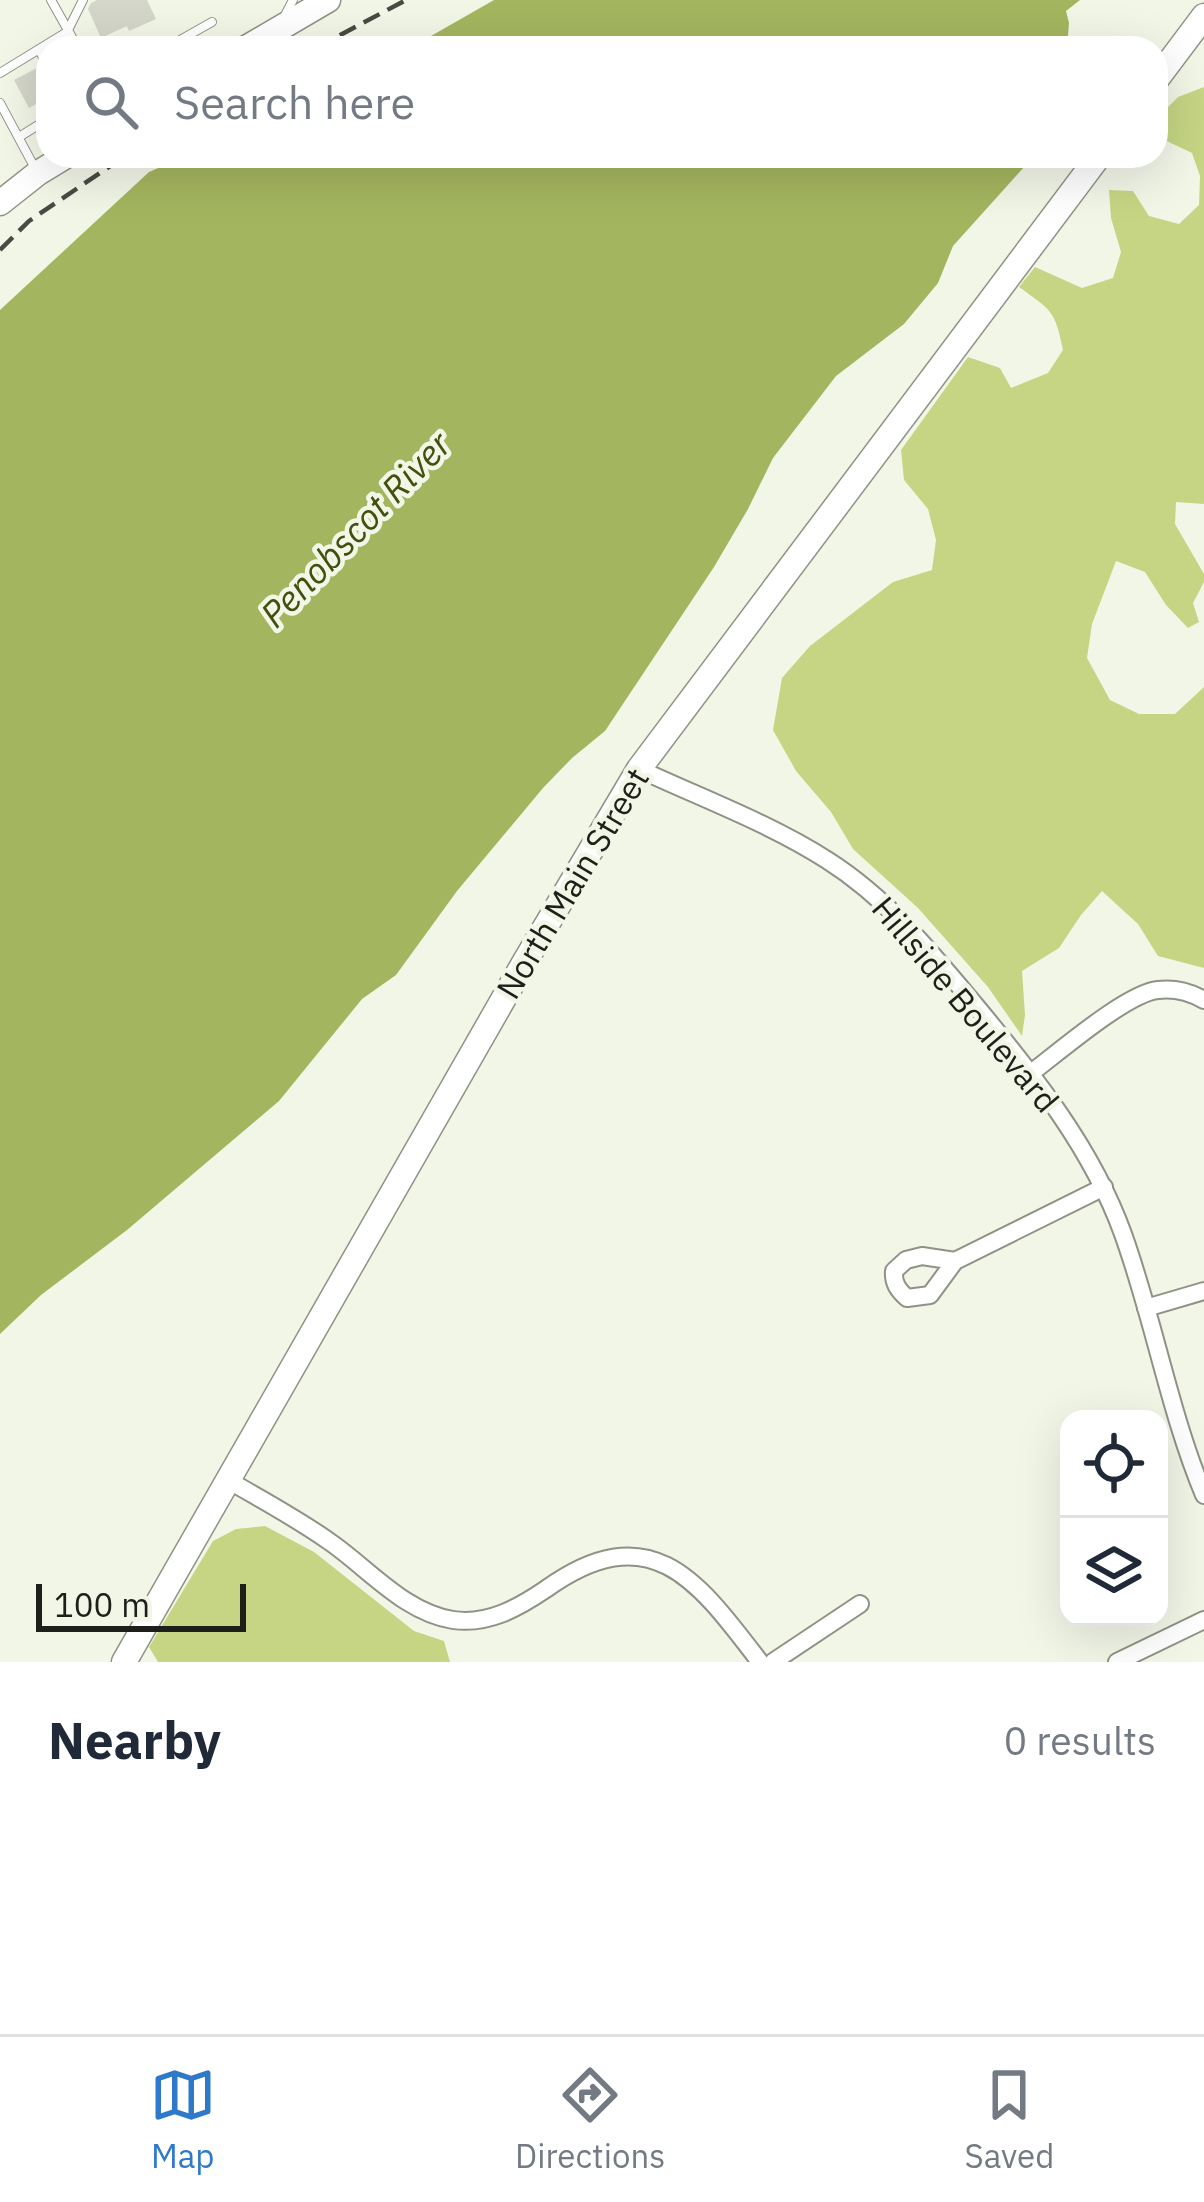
<!DOCTYPE html>
<style>
:root{--surface:#fff;--page:#f2f2f3;--text:#1f2937;--muted:#747a83;--line:#e0e1e3;--accent:#2f79ca}
body{margin:0;font-family:"IBM Plex Sans",sans-serif;background:var(--page);color:var(--text)}
.controls{position:absolute;right:36px;bottom:36px;display:grid;overflow:hidden;border-radius:24px;box-shadow:0 12px 48px #0002}
.controls button{width:108px;height:108px;display:grid;place-items:center;padding:0;border:0;border-bottom:3px solid var(--line);background:var(--surface);color:var(--text);font:60px sans-serif}
.scale{position:absolute;left:36px;bottom:30px;width:210px;box-sizing:border-box;padding-left:12px;border:6px solid #1e1f1a;border-top:0;font-size:33px;line-height:42px;white-space:nowrap;color:#1e1f1a;-webkit-text-stroke:9px #f2f6e7;paint-order:stroke}
.list{margin:0;padding:0;list-style:none}
h2{display:flex;justify-content:space-between;align-items:center;height:156px;margin:0;padding:0 48px;font-size:51px}
h2 small{font-size:39px;font-weight:400;color:var(--muted)}
.icon{flex:none;width:66px;height:66px;fill:none;stroke:currentColor;stroke-width:2;stroke-linecap:round;stroke-linejoin:round}
.map{position:relative;flex:none;width:1204px;height:1662px;overflow:hidden}
.search{position:absolute;background:var(--surface);box-shadow:0 12px 48px #0002;left:36px;right:36px;top:36px;height:132px;display:flex;align-items:center;gap:30px;box-sizing:border-box;padding:0 42px;border-radius:36px;color:var(--muted);font-size:45px}
.sheet{height:372px;background:var(--surface)}
nav{display:flex;justify-content:space-around;align-items:center;box-sizing:border-box;height:168px;border-top:3px solid var(--line);background:var(--surface);font-size:33px;color:var(--muted)}
nav a{display:grid;justify-items:center;gap:6px}
nav .on{color:var(--accent)}
.map>svg:first-child{display:block}
.green{fill:#c5d584}
.water{fill:#a4b55f}
.building{fill:#d3d6c8}
.lines{fill:none;stroke-linecap:round;stroke-linejoin:round}
.lane-casing{stroke:#8f9285;stroke-width:10}
.street-casing{stroke:#8f9285;stroke-width:20}
.primary-casing{stroke:#8f9285;stroke-width:27}
.lane{stroke:#fff;stroke-width:8}
.street{stroke:#fff;stroke-width:16}
.primary{stroke:#fff;stroke-width:24}
.rail{stroke:#484a43;stroke-width:4.5;stroke-dasharray:18 9;stroke-linecap:butt}
.labels{text-anchor:middle;dominant-baseline:central;stroke-width:9;stroke-linejoin:round;paint-order:stroke}
.street-label{font-size:33px;fill:#1e1f1a;stroke:#f2f6e7}
.water-label{font-size:36px;font-style:italic;fill:#444e0d;stroke:#f2f6e7}
</style>
<div class="map">
<svg width="1204" height="1662" viewBox="0 0 1204 1662">
<rect width="100%" height="100%" fill="#f2f6e7"/>
<g class="green">
<path d="M1204,87V504L1176,502L1175,524L1204,574V582L1193,603L1199,622L1188,628L1166,605L1145,572L1116,561L1092,624L1087,658L1110,700L1139,714H1175L1204,687V968L1158,956L1138,924L1102,891L1081,915L1059,948L1022,971L1025,1015L1022,1036L988,987L918,908L853,849L831,812L796,771L773,730L782,678L810,646L893,582L932,570L936,540L928,509L904,480L901,450L968,357L1000,368L1011,388L1048,373L1063,350C1055,310 1051,310 1019,287L1035,267L1082,288L1113,278L1121,252L1111,218L1109,190L1133,191L1149,216L1179,224L1199,205L1200,176L1192,153L1156,136V119L1178,97Z"/>
<path d="M265,1526L314,1552L414,1631L444,1641L450,1662H158L149,1647L213,1541L236,1529Z"/>
</g>
<g class="water">
<path d="M494,0H1080L1066,11L1069,23L1067,48H410Z"/>
<path d="M186,156H1034L953,246L938,283L904,324L836,376L773,458L748,509L714,567L605,731L572,758L543,788L457,891L396,975L362,999L279,1101L127,1230L41,1295L0,1334V310L149,172Z"/>
</g>
<g class="building">
<path d="M97,0H147L156,19L129,31L127,26L101,38L88,9L91,3Z"/>
<path d="M37,68L48,89V98L29,108L14,80Z"/>
</g>
<g class="lines">
<defs>
<g id="lane">
<path d="M51,0L78,48"/>
<path d="M284,17L293,0"/>
<path d="M166,48L212,22"/>
<path d="M39,50L48,67"/>
<path d="M0,73L67,32L83,0"/>
<path d="M0,103L37,172"/>
<path d="M19,137L48,119"/>
</g>
<g id="street">
<path d="M639,769C701,798 769,823 827,860C887,898 931,952 976,1006C1034,1076 1092,1148 1123,1234C1154,1320 1169,1411 1204,1495"/>
<path d="M1031,1073C1059,1052 1127,993 1158,990C1175,988 1190,992 1204,1000"/>
<path d="M955,1261L930,1295L907,1298C898,1290 893,1283 894,1271L906,1260L922,1256L955,1261L1104,1187"/>
<path d="M1146,1308L1204,1291"/>
<path d="M228,1480C262,1500 298,1519 330,1542C369,1569 404,1612 453,1620C488,1625 518,1608 546,1589C651,1514 698,1581 760,1662"/>
<path d="M773,1662L860,1604"/>
<path d="M1117,1662L1204,1620"/>
</g>
<g id="primary">
<path d="M246,48L328,0"/>
<path d="M1156,80L1204,16"/>
<path d="M0,203L38,173L66,156"/>
<path d="M124,1662L524,963L639,769L1099,156"/>
</g>
</defs>
<use href="#lane" class="lane-casing"/>
<use href="#street" class="street-casing"/>
<use href="#primary" class="primary-casing"/>
<use href="#lane" class="lane"/>
<use href="#street" class="street"/>
<use href="#primary" class="primary"/>
<g class="rail">
<path d="M316,48L406,0"/>
<path d="M0,250L29,221L125,156"/>
</g>
</g>
<g class="labels">
<g class="street-label">
<text transform="translate(572 883) rotate(-59)">North Main Street</text>
<text transform="translate(966 1004) rotate(50)">Hillside Boulevard</text>
</g>
<g class="water-label">
<text transform="translate(355 529) rotate(-46)">Penobscot River</text>
</g>
</g>
</svg>
<div class="controls">
<button><svg class="icon" aria-label="locate" viewBox="0 0 24 24"><circle cx="12" cy="12" r="6"/><path d="M12 2v4M12 18v4M2 12h4M18 12h4"/></svg></button>
<button><svg class="icon" aria-label="layers" viewBox="0 0 24 24"><path d="M12 4l9 5-9 5-9-5zM3 14l9 5 9-5"/></svg></button>
</div>
<div class="scale">100 m</div>
<div class="search"><svg class="icon" aria-label="search" viewBox="0 0 24 24"><circle cx="10" cy="10" r="6"/><path d="M15 15l6 6"/></svg>Search here</div>
</div>
<section class="sheet">
<h2>Nearby<small>0 results</small></h2>
<ul class="list">
</ul>
</section>
<nav>
<a class="on"><svg class="icon" aria-label="map" viewBox="0 0 24 24"><path d="M3 6l6-2 6 2 6-2v14l-6 2-6-2-6 2zM9 4v14M15 6v14"/></svg>Map</a>
<a><svg class="icon" aria-label="directions" viewBox="0 0 24 24"><path d="M12 3l9 9-9 9-9-9zM9 14v-3h6M13 9l2 2-2 2"/></svg>Directions</a>
<a><svg class="icon" aria-label="saved" viewBox="0 0 24 24"><path d="M7 4h10v16l-5-4-5 4z"/></svg>Saved</a>
</nav>
